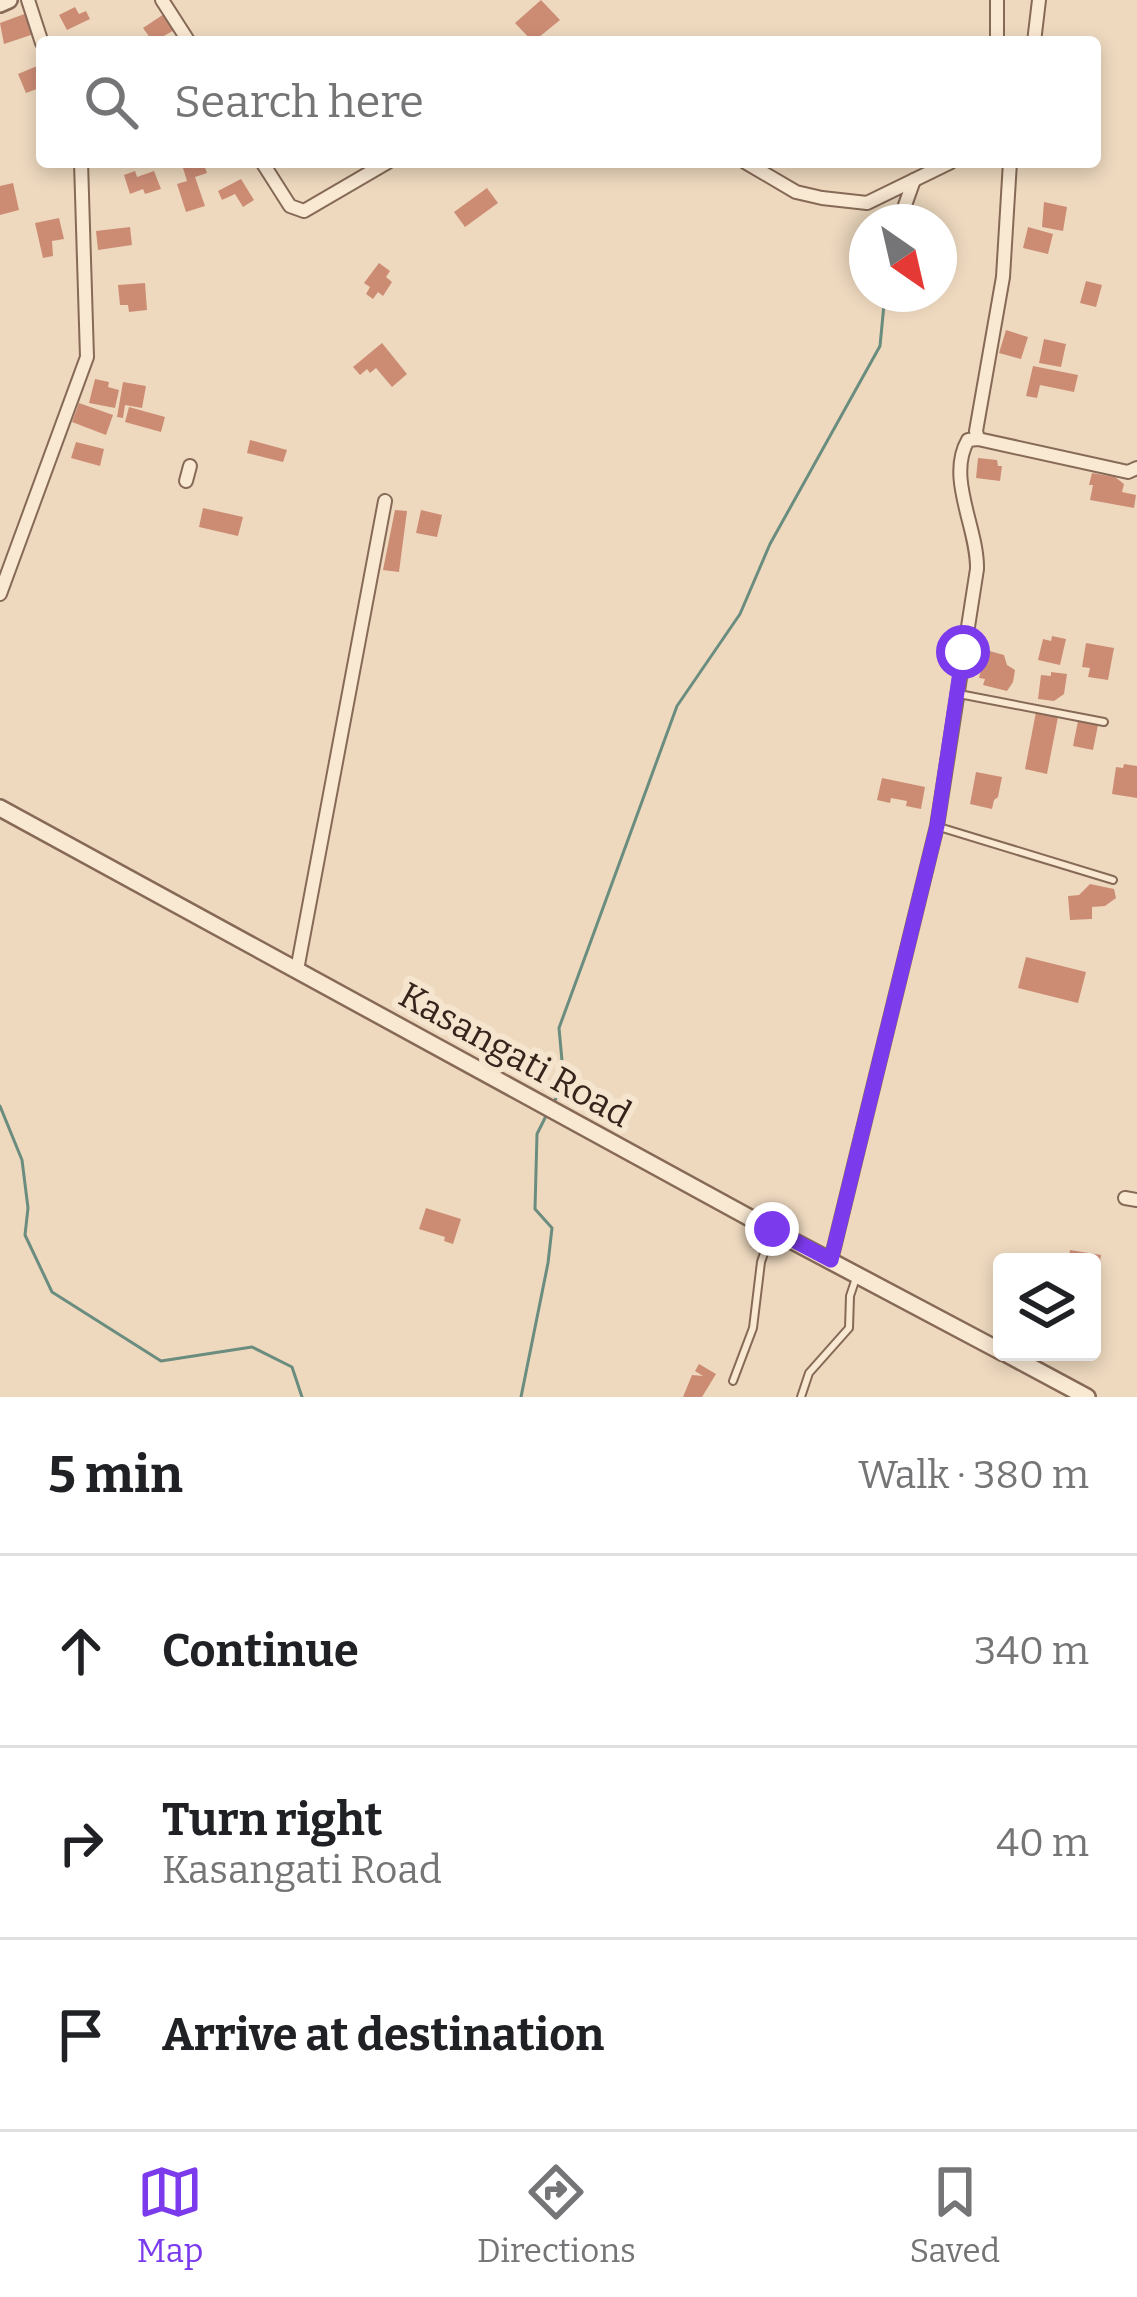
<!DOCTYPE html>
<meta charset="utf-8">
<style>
:root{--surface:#fff;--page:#f6f6f6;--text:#202124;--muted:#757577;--line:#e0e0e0;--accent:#7c3aed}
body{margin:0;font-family:Bitter,serif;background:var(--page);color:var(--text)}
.controls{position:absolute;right:36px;bottom:36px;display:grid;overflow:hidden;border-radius:12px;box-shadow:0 6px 18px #0003}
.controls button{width:108px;height:108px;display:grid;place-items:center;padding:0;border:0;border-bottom:3px solid var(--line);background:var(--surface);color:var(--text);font:60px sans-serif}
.compass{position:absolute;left:849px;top:204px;width:108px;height:108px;border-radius:50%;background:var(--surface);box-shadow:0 6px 18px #0003;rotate:146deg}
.stop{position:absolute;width:36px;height:36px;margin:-27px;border:9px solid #7c3aed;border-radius:50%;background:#fff}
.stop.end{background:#7c3aed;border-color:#fff;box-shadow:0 3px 12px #0008}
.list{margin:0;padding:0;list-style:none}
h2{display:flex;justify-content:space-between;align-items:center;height:156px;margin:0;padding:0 48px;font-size:51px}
h2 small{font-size:39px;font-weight:400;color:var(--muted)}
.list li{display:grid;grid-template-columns:78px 1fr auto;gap:36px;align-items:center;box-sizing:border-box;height:192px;padding:0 48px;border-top:3px solid var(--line)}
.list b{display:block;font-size:45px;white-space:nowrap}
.list p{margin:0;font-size:39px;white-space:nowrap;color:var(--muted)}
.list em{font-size:39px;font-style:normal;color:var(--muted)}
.icon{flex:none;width:66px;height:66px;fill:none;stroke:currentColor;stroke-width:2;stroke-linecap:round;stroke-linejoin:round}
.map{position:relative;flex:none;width:1137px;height:1397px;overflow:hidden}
.search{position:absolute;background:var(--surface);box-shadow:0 6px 18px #0003;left:36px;right:36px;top:36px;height:132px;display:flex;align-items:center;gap:30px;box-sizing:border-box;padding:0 42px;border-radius:12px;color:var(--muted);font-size:45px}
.sheet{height:732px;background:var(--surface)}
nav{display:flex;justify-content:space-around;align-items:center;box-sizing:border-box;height:168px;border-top:3px solid var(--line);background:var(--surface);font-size:33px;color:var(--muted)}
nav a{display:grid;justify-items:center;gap:6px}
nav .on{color:var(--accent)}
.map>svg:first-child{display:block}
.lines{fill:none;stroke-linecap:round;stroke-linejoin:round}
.stream{stroke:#6a8d7f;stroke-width:3}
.building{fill:#cc8c74}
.service-casing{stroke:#866a57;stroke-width:10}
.minor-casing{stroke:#866a57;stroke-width:16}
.tertiary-casing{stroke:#866a57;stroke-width:20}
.service{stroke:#f9e8d2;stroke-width:6}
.minor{stroke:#f9e8d2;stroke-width:12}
.tertiary{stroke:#f9e8d2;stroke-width:15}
.route{stroke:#7c3aed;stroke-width:15}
.labels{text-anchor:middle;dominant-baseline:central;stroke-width:12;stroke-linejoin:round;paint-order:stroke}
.street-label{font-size:36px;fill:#36251c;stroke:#f5e5ce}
</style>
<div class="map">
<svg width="1137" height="1397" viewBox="0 0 1137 1397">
<rect width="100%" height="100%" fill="#eed9bf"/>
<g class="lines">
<g class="stream">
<path d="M554,1102L564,1083L559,1028L677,706L740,614L770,544L880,346L885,294"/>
<path d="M0,1106L22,1160L28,1208L25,1235L52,1292L161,1361L252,1347L292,1367L302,1397"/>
<path d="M521,1397L548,1263L552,1228L535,1209L537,1134L546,1116"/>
</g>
</g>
<g class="building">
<path d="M541,0L560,20L533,42L515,23Z"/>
<path d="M75,7L79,14L86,11L90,19L67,30L59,15Z"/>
<path d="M167,12L178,28L153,42L143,28Z"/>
<path d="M27,13L34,34L4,44L0,23Z"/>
<path d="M42,64V87L26,93L18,74Z"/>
<path d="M203,162L207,173L195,177L205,206L186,212L177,184L187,181L183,168Z"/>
<path d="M135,171L137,177L154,171L161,189L145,194L143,189L130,194L124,175Z"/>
<path d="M241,179L254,200L243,207L235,194L222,200L218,191Z"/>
<path d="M13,183L19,210L0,215V186Z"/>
<path d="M487,188L498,203L465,227L454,212Z"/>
<path d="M1044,202L1067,207L1063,231L1042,227Z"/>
<path d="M59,218L64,239L52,241L53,256L43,258L35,223Z"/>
<path d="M130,227L132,245L98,250L96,231Z"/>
<path d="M1028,227L1053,234L1048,254L1023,248Z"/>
<path d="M379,263L390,271L386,277L392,282L383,296L378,292L373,299L366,294L370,287L364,283Z"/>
<path d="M1086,281L1102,285L1096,307L1080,303Z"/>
<path d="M145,283L147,310L129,312L128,305H120L118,285Z"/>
<path d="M1006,330L1028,337L1021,359L999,353Z"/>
<path d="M1044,339L1066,344L1061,367L1039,363Z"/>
<path d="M382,343L407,374L392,387L376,368L370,373L367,369L360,375L353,367Z"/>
<path d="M1033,366L1078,375L1074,392L1040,385L1037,398L1026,396Z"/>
<path d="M95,379L109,382L108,387L119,390L115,408L89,403Z"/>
<path d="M123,382L146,386L142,408L125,405L123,418L117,417Z"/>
<path d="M79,403L113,415L106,435L72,422Z"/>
<path d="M129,407L165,417L161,432L125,422Z"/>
<path d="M250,440L287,450L283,462L247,453Z"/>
<path d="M76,442L104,449L100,466L71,458Z"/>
<path d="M978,458L997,460L998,466H1002L1000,481L976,478Z"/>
<path d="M1092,473L1115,477L1124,484L1122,492L1136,495L1134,508L1090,500L1093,485H1089Z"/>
<path d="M203,508L243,517L238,536L199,527Z"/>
<path d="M395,510L407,511L399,572L383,570Z"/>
<path d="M421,510L442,515L437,537L416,533Z"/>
<path d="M1052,636L1066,639L1060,665L1038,660L1043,639L1051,641Z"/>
<path d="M1086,643L1114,648L1108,680L1088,677L1090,668L1082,667Z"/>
<path d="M986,650L1004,655L1007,665L1015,670L1013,682L1007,691L983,685L985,679L979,678Z"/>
<path d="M1051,672L1067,674L1064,694L1054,701L1038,699L1041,675L1051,676Z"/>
<path d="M1036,712L1058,717L1047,774L1025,769Z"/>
<path d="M1078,721L1098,725L1093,750L1073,746Z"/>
<path d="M1124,764L1137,766V798L1112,794L1116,767L1123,768Z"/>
<path d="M976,772L1002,777L998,797L994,800L992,809L970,804Z"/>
<path d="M882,778L925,787L921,809L906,806L907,801L891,798L890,803L877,800Z"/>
<path d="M1090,884L1114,889L1116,898L1105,906L1092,907V919L1070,920L1068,896L1079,895Z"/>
<path d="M1026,957L1086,972L1078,1003L1018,988Z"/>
<path d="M426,1208L461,1219L453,1244L444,1241L445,1237L419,1229Z"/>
<path d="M1070,1250L1101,1255L1095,1296H1092V1262H1068Z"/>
<path d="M699,1364L716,1374L702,1397H683L692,1375L703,1376L695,1371Z"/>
</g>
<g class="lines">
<defs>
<g id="service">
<path d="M959,694L1104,722"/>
<path d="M939,827L1113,880"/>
<path d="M733,1381L753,1328L761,1262L771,1233"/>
<path d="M801,1397L809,1373L849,1328L850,1296L857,1275"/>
</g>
<g id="minor">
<path d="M28,0L42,43"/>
<path d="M162,0L189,42"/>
<path d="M997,0V42"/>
<path d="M1034,42L1039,0"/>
<path d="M262,162L290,206L304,211L388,162"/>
<path d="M745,162L796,192L822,198L867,203L951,162"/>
<path d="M899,222L914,180"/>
<path d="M978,439L976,431L1003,277L1010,162"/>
<path d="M186,481L190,466"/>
<path d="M0,594L87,357L81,162"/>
<path d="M297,970L385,501"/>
<path d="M1125,1198L1137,1200"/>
<path d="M831,1260L937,826L977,569C978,528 946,478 968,440L978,439L1128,472L1137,468"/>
</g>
<g id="tertiary">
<path d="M0,4L9,0"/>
<path d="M0,808L772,1230L1002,1352"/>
<path d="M1003,1352L1087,1397"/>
</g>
</defs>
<use href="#service" class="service-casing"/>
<use href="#minor" class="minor-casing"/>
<use href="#tertiary" class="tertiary-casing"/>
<use href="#service" class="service"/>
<use href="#minor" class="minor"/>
<use href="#tertiary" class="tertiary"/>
</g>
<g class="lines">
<path class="route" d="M772,1229L831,1260L937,826L963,652"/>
</g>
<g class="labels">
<g class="street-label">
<text transform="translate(515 1055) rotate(29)">Kasangati Road</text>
</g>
</g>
</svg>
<div class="controls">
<button><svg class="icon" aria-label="layers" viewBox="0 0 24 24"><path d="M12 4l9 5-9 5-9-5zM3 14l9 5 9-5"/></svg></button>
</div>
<svg class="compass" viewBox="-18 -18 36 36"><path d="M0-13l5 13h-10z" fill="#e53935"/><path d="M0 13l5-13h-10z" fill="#757577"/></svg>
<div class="stop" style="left:963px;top:652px"></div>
<div class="stop end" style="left:772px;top:1229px"></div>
<div class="search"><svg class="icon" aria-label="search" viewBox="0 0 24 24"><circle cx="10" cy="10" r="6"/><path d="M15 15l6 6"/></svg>Search here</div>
</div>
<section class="sheet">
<h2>5 min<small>Walk · 380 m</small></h2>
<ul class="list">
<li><svg class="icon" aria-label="ahead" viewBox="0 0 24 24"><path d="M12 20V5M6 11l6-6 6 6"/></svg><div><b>Continue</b></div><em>340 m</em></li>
<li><svg class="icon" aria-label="right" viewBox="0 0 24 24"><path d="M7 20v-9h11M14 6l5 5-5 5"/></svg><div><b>Turn right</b><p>Kasangati Road</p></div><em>40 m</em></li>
<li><svg class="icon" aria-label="arrive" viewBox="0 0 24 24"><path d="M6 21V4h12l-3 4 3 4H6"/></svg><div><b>Arrive at destination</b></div></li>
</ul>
</section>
<nav>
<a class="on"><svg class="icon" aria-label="map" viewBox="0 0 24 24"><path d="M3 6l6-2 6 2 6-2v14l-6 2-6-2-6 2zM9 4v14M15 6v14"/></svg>Map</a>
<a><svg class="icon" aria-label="directions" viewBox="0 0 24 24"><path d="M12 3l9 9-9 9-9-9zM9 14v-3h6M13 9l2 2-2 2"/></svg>Directions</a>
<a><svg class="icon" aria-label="saved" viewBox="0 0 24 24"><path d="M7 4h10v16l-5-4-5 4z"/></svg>Saved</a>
</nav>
